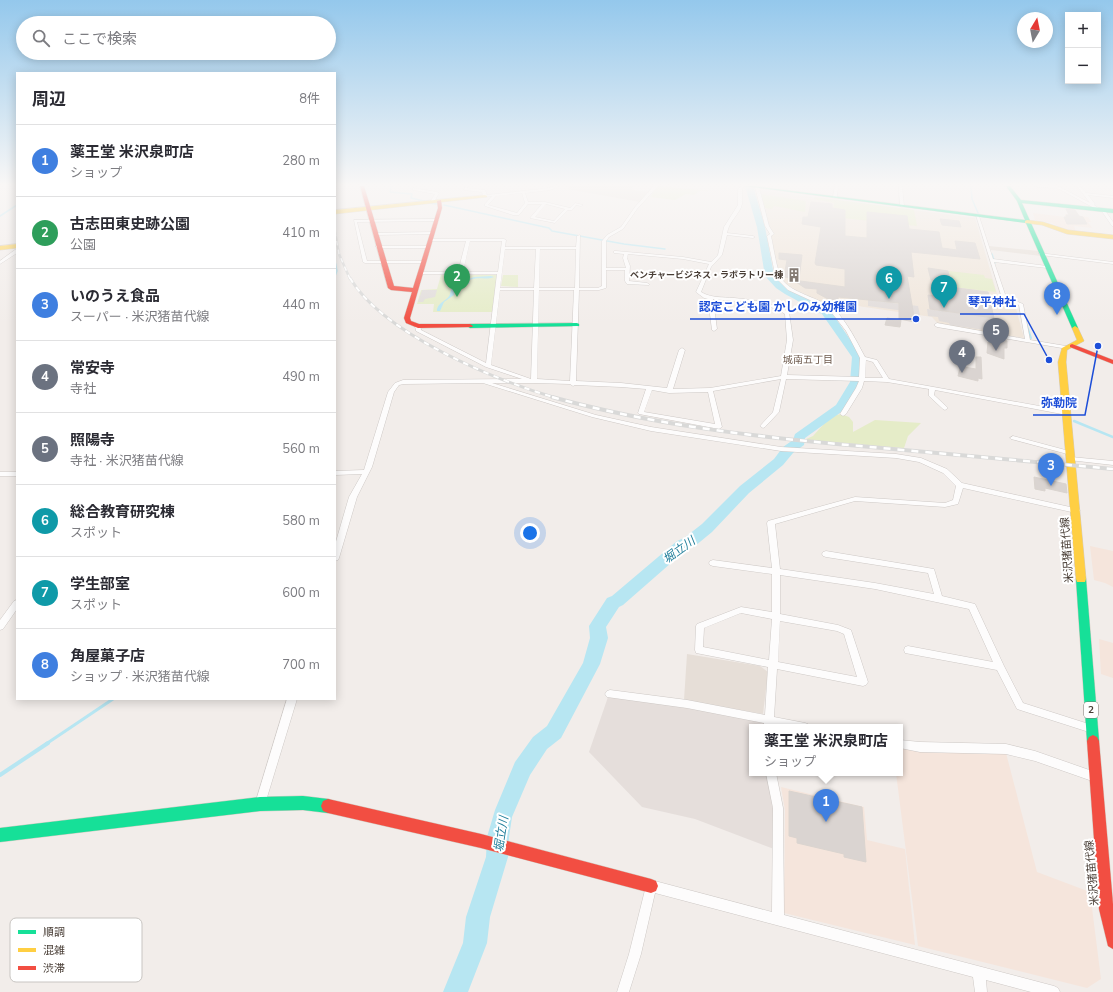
<!DOCTYPE html>
<html lang="ja">
<meta charset="utf-8">
<style>
:root{--surface:#fff;--page:#f7f7f7;--text:#2b2b33;--muted:#7c7c81;--line:#e1e1e2;--accent:#847b74}
body{margin:0;font-family:"Nunito Sans","Noto Sans JP",sans-serif;background:var(--page);color:var(--text)}
.controls{position:absolute;right:12px;top:12px;display:grid;overflow:hidden;border-radius:0px;box-shadow:0 2px 10px #0003}
.controls button{width:36px;height:36px;display:grid;place-items:center;padding:0;border:0;border-bottom:1px solid var(--line);background:var(--surface);color:var(--text);font:20px sans-serif}
.compass{position:absolute;left:1017px;top:12px;width:36px;height:36px;border-radius:50%;background:var(--surface);box-shadow:0 2px 10px #0003;rotate:10deg}
.you{position:absolute;left:530px;top:533px;width:14px;height:14px;margin:-10px;border:3px solid #fff;border-radius:50%;background:#1a73e8;box-shadow:0 0 0 6px #1a73e833}
.badge{display:grid;place-items:center;width:26px;height:26px;border-radius:50%;background:var(--accent);color:#fff;font-size:13px;font-weight:700}
.pin{position:absolute;translate:-50% -33px;filter:drop-shadow(0 1px 2px #0008)}
.pin::after{content:'';position:absolute;top:21px;width:14px;height:12px;background:inherit;clip-path:polygon(0 0,100% 0,50% 100%)}
.popup{position:absolute;left:749px;top:724px;width:154px;height:52px;box-sizing:border-box;display:grid;place-content:center;border-radius:0px;background:var(--surface);filter:drop-shadow(0 1px 3px #0005);font-size:13px;white-space:nowrap;color:var(--muted)}
.popup b{font-size:15px;color:var(--text)}
.popup::after{content:'';position:absolute;left:50%;top:100%;margin-left:-8px;border:8px solid transparent;border-top-color:var(--surface)}
.list{margin:0;padding:0;list-style:none}
h2{display:flex;justify-content:space-between;align-items:center;height:52px;margin:0;padding:0 16px;font-size:17px}
h2 small{font-size:13px;font-weight:400;color:var(--muted)}
.list li{display:grid;grid-template-columns:26px 1fr auto;gap:12px;align-items:center;box-sizing:border-box;height:72px;padding:0 16px;border-top:1px solid var(--line)}
.list b{display:block;font-size:15px;white-space:nowrap}
.list p{margin:0;font-size:13px;white-space:nowrap;color:var(--muted)}
.list em{font-size:13px;font-style:normal;color:var(--muted)}
.icon{flex:none;width:22px;height:22px;fill:none;stroke:currentColor;stroke-width:2;stroke-linecap:round;stroke-linejoin:round}
.map{position:relative;flex:none;width:1113px;height:992px;overflow:hidden}
.search{position:absolute;background:var(--surface);box-shadow:0 2px 10px #0003;left:16px;top:16px;width:320px;height:44px;display:flex;align-items:center;gap:10px;box-sizing:border-box;padding:0 14px;border-radius:22px;color:var(--muted);font-size:15px}
.panel{position:absolute;background:var(--surface);box-shadow:0 2px 10px #0003;left:16px;top:72px;width:320px;height:628px;border-radius:0px}
.map>svg:first-child{display:block}
.residential{fill:#e6ded7}
.commercial{fill:#f5e5dc}
.industrial{fill:#e5dedb}
.education{fill:#f0e6db}
.green{fill:#e5ecc8}
.parking{fill:#e1dcda}
.water{fill:#b7e6f2}
.lines{fill:none;stroke-linecap:round;stroke-linejoin:round}
.stream-far4{stroke:#b7e6f2;stroke-width:1.5}
.stream-far3{stroke:#b7e6f2;stroke-width:2}
.stream-far2{stroke:#b7e6f2;stroke-width:2.5}
.stream-far1{stroke:#b7e6f2;stroke-width:3}
.stream{stroke:#b7e6f2;stroke-width:4}
.river{fill:#b7e6f2;fill-rule:evenodd}
.building{fill:#dad4d1;stroke:#dad4cf}
.street-casing{stroke:#cec9c6;stroke-width:1}
.fast-casing{stroke:#d3cac1;stroke-width:1}
.slow-casing{stroke:#d3cac1;stroke-width:1}
.jam-casing{stroke:#d3cac1;stroke-width:1}
.street{fill:#fdfcfc;fill-rule:evenodd}
.fast{fill:#16e098;fill-rule:evenodd}
.slow{fill:#ffcf43;fill-rule:evenodd}
.jam{fill:#f24e42;fill-rule:evenodd}
.rail-far2-casing{stroke:#d9d9d8;stroke-width:2.5}
.rail-far1-casing{stroke:#d9d9d8;stroke-width:3}
.rail-casing{stroke:#d9d9d8;stroke-width:4}
.rail-far2{stroke:#fff;stroke-width:1.5;stroke-dasharray:4.5;stroke-linecap:butt}
.rail-far1{stroke:#fff;stroke-width:2;stroke-dasharray:5.5;stroke-linecap:butt}
.rail{stroke:#fff;stroke-width:2.5;stroke-dasharray:7;stroke-linecap:butt}
.labels{text-anchor:middle;dominant-baseline:central;stroke-width:4;stroke-linejoin:round;paint-order:stroke}
.far-poi-label{font-size:9px;font-weight:bold;fill:#483d35;stroke:#fff;text-anchor:end}
.far-neighbourhood-label{font-size:10px;fill:#6c584b;stroke:#fff}
.shield{fill:#fff;stroke:#7f7772;stroke-width:1}
.shield-label{font-size:10px;font-weight:bold;fill:#483d35}
.street-label{font-size:11px;fill:#483d35;stroke:#fff}
.water-label{font-size:12px;font-style:italic;fill:#217f9b;stroke:#fff}
.key{fill:#fff;stroke:#c8c5c2;stroke-width:1}
.key-label{font-size:11px;fill:#483d35}
.leader{fill:none;stroke:#1d4ed8;stroke-width:1.5}
.callout-dot{fill:#1d4ed8;stroke:#fff;stroke-width:1.5}
.callout-label{font-size:12px;text-anchor:middle;font-weight:bold;fill:#1d4ed8;stroke:#fff;stroke-width:4;stroke-linejoin:round;paint-order:stroke}
</style>
<div class="map">
<svg width="1113" height="992" viewBox="0 0 1113 992">
<rect width="100%" height="100%" fill="#f2edea"/>
<g class="residential">
<path d="M569,186H634L632,190L650,192L648,197H644L640,202L567,189Z"/>
<path d="M989,246L1039,251L1041,256L991,250Z"/>
<path d="M687,654L760,666L768,672L763,714L684,700Z"/>
</g>
<g class="commercial">
<path d="M1033,213L1065,217V214L1088,217L1091,222H1088L1092,228L1074,226L1076,232L1064,229L1052,223L1035,220Z"/>
<path d="M1090,546L1113,551V587L1105,583L1094,580Z"/>
<path d="M1099,639L1113,643V678L1101,674Z"/>
<path d="M900,749L1006,753L1037,872L1090,892L1101,979L1087,988L918,946L896,773H900Z"/>
<path d="M781,787L864,807L867,840L905,849L915,945L784,913L785,810Z"/>
</g>
<path class="industrial" d="M608,697L687,708L765,723V727H752V773H768L775,808L774,849L695,819L642,807L589,752Z"/>
<path class="education" d="M759,190L975,218L998,297L1003,302L1015,305L1024,338L939,325L932,317L858,306L845,301L827,305L792,288L783,281L779,273Z"/>
<g class="green">
<path d="M658,186L712,191H699L694,195L686,194L675,200L650,197Z"/>
<path d="M761,194L806,201L805,212L774,206L772,209L765,208Z"/>
<path d="M815,197L914,210L917,226L833,217L834,203L814,199Z"/>
<path d="M949,271L984,275L985,278L992,279L996,292L952,287Z"/>
<path d="M441,275H497L492,312H433L434,304H417L421,290L437,289Z"/>
<path d="M503,275H518V287L501,286Z"/>
<path d="M841,414L849,417L853,422V432L875,420L921,423L908,436L904,448L804,440L813,436L831,416Z"/>
</g>
<g class="parking">
<path d="M422,290H437L435,297L425,299L423,302H418Z"/>
<path d="M868,300L918,306L920,315L913,314L912,312L868,306Z"/>
<path d="M927,309L994,318L997,332L950,325L949,323L939,321L938,317L928,316Z"/>
</g>
<path class="water" d="M491,276L494,277C485,281 475,275 467,282L470,283L469,284L459,283L455,285L454,295L444,302L440,311H437C437,302 448,301 450,294C451,290 451,289 454,285L452,282H461L474,277Z"/>
<g class="lines">
<g class="stream-far4">
<path d="M391,186L390,192L412,194L411,198L424,201"/>
<path d="M971,186L972,199L978,213"/>
<path d="M428,203L437,204"/>
<path d="M444,205L549,228L552,231L624,244L665,249"/>
<path d="M0,216L17,205"/>
<path d="M992,254L995,263"/>
<path d="M335,261L337,271L335,276"/>
</g>
<path class="stream-far3" d="M1026,323L1031,338"/>
<path class="stream-far2" d="M1074,421L1113,437"/>
<path class="stream-far1" d="M46,744L113,699"/>
<path class="stream" d="M0,775L48,743"/>
<path class="river" d="M745,186H753L765,227L774,275L791,290L830,310L862,357V382L844,410L805,438L804,445L793,453L783,465L749,493L712,532L695,546L687,549L623,605L619,607L606,627L608,638L600,664L561,738L547,749L530,775L512,817L509,837L508,857L490,917L487,943L468,992H443L463,943L466,917L486,857L487,837L495,810L515,762L533,737L547,726L583,663L590,638L589,626L607,598L612,596L677,541L684,538L702,524L740,486L774,459L783,447L793,440L795,434L836,405L850,382L852,357L822,314L785,294L776,288L765,276L757,227Z"/>
</g>
<g class="building">
<path d="M811,202L832,204V208L845,210V236L867,238V212L907,216L909,229L939,232L942,248L957,250L955,241L975,243L980,259L911,252L914,277L907,276L915,322L899,319V303L838,297V301L828,299L817,293V289L805,288L793,280L845,287V269L816,265L815,263L821,227L802,224L803,217H808Z"/>
<path d="M1066,209L1075,210L1079,216L1083,217L1087,224H1067L1064,217H1067L1066,215H1069Z"/>
<path d="M940,219L959,221L961,227L942,225Z"/>
<path d="M779,253L802,255L799,279L784,277L787,260L779,259Z"/>
<path d="M928,268L948,271L951,283L931,280Z"/>
<path d="M949,287L988,292L994,318L930,309L928,295L951,298Z"/>
<path d="M887,318L901,320L900,327L885,325Z"/>
<path d="M999,339L1007,341V348H1004V359L987,353L988,342L999,344Z"/>
<path d="M976,357H981L982,379L978,378V381L958,376L960,368L964,369V367L976,369Z"/>
<path d="M1034,477L1066,484L1067,493L1045,488V491L1035,489Z"/>
<path d="M789,791L862,807L866,862L844,857V854L797,843V838L789,836Z"/>
</g>
<g class="lines">
<defs>
<g id="street">
<path d="M466,186H468L467,188L485,190L487,195L549,188L554,186H557V187L550,190L525,193L528,202H545L570,208L575,203L583,205L581,206L576,205L572,210H568L555,223L530,218L542,204H528L519,215H513L485,206V204L492,196L485,197L483,196L482,192L464,190ZM522,193L525,203L517,213L488,205L496,196ZM546,204L565,209L554,221L535,217Z"/>
<path d="M654,186H658L637,209L623,229L609,237L606,241V268H626L623,258L624,254L614,253V251H616L683,257L711,262L718,255L724,227L738,205V189L741,186H743C741,191 743,198 742,204C740,214 729,221 727,233L753,236L755,237L753,238L727,235L722,255L711,267L701,292C711,298 722,297 734,298C753,300 772,302 789,312L793,340L787,375L859,377L860,358L846,331L832,313L823,306L788,290L778,280L774,269L767,236L770,234L765,226L755,187L757,186L759,187L769,226L774,234L771,236C774,249 776,268 782,279C790,293 821,298 835,310C847,322 857,342 865,357L877,360L889,379L1067,411L1070,413L1067,415L935,390L934,395L948,408L945,410L943,409L929,396V389L887,382L864,381L862,388L846,414L843,416L840,414L856,388L859,381L786,379L779,412L765,427L763,428L760,426L773,412L781,379L713,391L722,427L719,429L639,414L638,413L646,389L621,387L575,385L573,386L570,384L534,383H492L596,415L651,427L781,447L896,454L921,458L947,469L962,483L1079,509L1080,511L1076,513L963,488L958,504L945,507L855,501L775,524L780,569L875,583L934,594L928,573L826,557L823,556L822,554L823,552L826,551L934,569L942,596L975,604L1004,666L1023,703L1095,726L1097,729L1095,732L1092,733L1017,709L997,670L905,653L904,650L905,647L908,646L993,662L969,609L875,589L780,575V614L838,625L851,630L868,682L866,685L863,686L777,669L774,717L805,723L808,724L810,727H783L774,725V727H764V723L687,708L607,697L605,694L607,691L610,690L687,700L765,715L768,667L696,653L695,650L696,626L697,624L741,607L772,612V574L713,566L710,565L709,563L710,561L713,560L772,568L767,523L768,521L855,497L945,503L953,500L956,486L943,473L919,462L896,458L781,451L651,431L592,417L483,383L404,384L399,385L394,392L372,467L357,497L339,558L338,560L335,561V545L349,497L362,474L335,475V471L364,470L388,392L395,383L403,380L522,379L486,367L416,331L415,326L418,324L420,325L421,330L486,363L497,274H419V272H458L466,241H431L429,240L430,239H504L506,240L505,247H576L577,236L580,235L579,288H598L602,286V241L607,235L621,227L635,207ZM470,241H502L498,272H463ZM505,249H536L534,288H500ZM540,249H576L575,288H539ZM628,254L683,259L709,264L696,292L704,298L708,299L712,330L714,331L717,329L713,299C737,302 764,300 785,314L787,340L781,376L710,388L673,389L685,350L682,348L679,350L667,388L621,383L576,381L579,290H599L606,288V270H625V281L627,284L649,285V284L647,283L629,281L630,266L627,258ZM500,290H534L531,379L491,365ZM539,290H574L570,381L537,379ZM866,360L873,362L883,378H865ZM652,390L669,393L708,392L715,424L644,412ZM741,613L772,619L769,660L703,647L704,628ZM780,621L837,631L844,634L857,677L778,662Z"/>
<path d="M835,186H838L837,197L835,198L833,197Z"/>
<path d="M899,186H902L904,206L902,207L900,206Z"/>
<path d="M1036,186H1058L1090,203L1077,186H1080L1086,193L1113,196V198L1088,195L1095,204L1094,205L1100,209L1098,210L1057,188L1038,187Z"/>
<path d="M413,188L437,192L439,193L434,202L432,203L430,202L435,194L413,190Z"/>
<path d="M1103,209H1104L1113,222V226H1112L1101,210Z"/>
<path d="M976,215L979,216L993,259L1047,266L1049,267L1047,268L994,262L1006,297L1023,304L1030,340L1066,346L1069,348L1068,349L937,327L934,325L937,323L1025,339L1019,305L1002,298Z"/>
<path d="M438,219L439,220L437,221L357,222L367,261H424L426,262L424,263H365L363,262L354,220Z"/>
<path d="M433,232H434V234L375,235L373,234L375,233Z"/>
<path d="M376,246H429L431,247L429,248H378L376,247Z"/>
<path d="M15,250H17V253L0,264V261Z"/>
<path d="M1039,253L1113,262V264L1041,255L1039,254Z"/>
<path d="M1013,436L1073,452L1074,453L1071,455L1011,439L1010,438Z"/>
<path d="M1071,457L1113,461V465L1069,460L1068,459L1069,458Z"/>
<rect x="0" y="472" width="17" height="4"/>
<path d="M17,600V609L3,629L0,630V620L14,601Z"/>
<path d="M287,699H297L265,804L264,808L260,809L256,808L255,804Z"/>
<path d="M900,740L920,742L1006,744L1035,751L1095,772L1099,774L1100,777L1099,780L1095,782L1035,761L1006,754L920,752L900,748Z"/>
<path d="M766,773H776L783,808L784,915L1054,986L1058,988L1060,992H1031L986,980L987,992H975L973,977L655,893L641,954L629,992H617L629,954L647,882L651,880L772,912L773,808Z"/>
</g>
<g id="fast">
<path d="M744,186H753L1025,220L1017,201L1006,186H1010L1021,200L1113,209V213L1022,203L1078,328L1075,330L1072,328L1026,223Z"/>
<path d="M577,323L579,324V326L470,328L467,326L470,324Z"/>
<path d="M1081,575L1085,576L1086,579L1099,741L1097,745L1093,747L1089,745L1087,741L1076,579L1077,576Z"/>
<path d="M303,796L328,799L333,801L335,806L333,811L328,813L303,810L260,811L0,842V828L260,797Z"/>
</g>
<g id="slow">
<path d="M485,195L487,196V197L335,214V210Z"/>
<path d="M1027,220L1043,222L1068,230L1113,235V239L1067,234L1042,225L1025,223V221Z"/>
<path d="M17,244V248L0,250V246Z"/>
<path d="M1075,326L1078,328L1084,341L1067,350L1066,362L1086,579L1085,582H1077L1076,579L1058,362L1062,348L1077,340L1072,328Z"/>
</g>
<g id="jam">
<path d="M360,186H364L394,286L413,288L438,208L437,201L441,200L442,208L410,318L411,321L419,324H470L473,326L472,327L418,328L406,323L404,318L412,292L391,290L388,288Z"/>
<path d="M1072,344L1113,360V364L1070,347V345Z"/>
<path d="M1093,735L1097,737L1099,741L1113,904V949L1108,946L1099,909L1087,741L1089,737Z"/>
<path d="M328,799L481,834L651,879L656,881L658,886L656,891L651,893L481,848L328,813L323,811L321,806L323,801Z"/>
</g>
</defs>
<use href="#street" class="street-casing"/>
<use href="#fast" class="fast-casing"/>
<use href="#slow" class="slow-casing"/>
<use href="#jam" class="jam-casing"/>
<use href="#street" class="street"/>
<use href="#fast" class="fast"/>
<use href="#slow" class="slow"/>
<use href="#jam" class="jam"/>
<defs>
<path id="rail-far2" d="M335,232L339,254L350,279"/>
<path id="rail-far1" d="M350,278C383,334 495,380 556,398"/>
<path id="rail" d="M552,397C653,425 756,437 860,446C944,454 1029,461 1113,469"/>
</defs>
<use href="#rail-far2" class="rail-far2-casing"/>
<use href="#rail-far1" class="rail-far1-casing"/>
<use href="#rail" class="rail-casing"/>
<use href="#rail-far2" class="rail-far2"/>
<use href="#rail-far1" class="rail-far1"/>
<use href="#rail" class="rail"/>
</g>
<linearGradient id="sky" x2="0" y2="1"><stop stop-color="#94c8ec"/><stop offset="0.57" stop-color="#f9f7f6"/><stop offset="1" stop-color="#f9f7f6" stop-opacity="0"/></linearGradient>
<rect width="1113" height="324" fill="url(#sky)"/>
<defs>
<symbol id="building-bare" viewBox="-9 -9 18 18"><path d="M-4-6H4V6H1V3H-1V6H-4ZM-2.5-4.3h1.7v1.8h-1.7ZM.8-4.3h1.7v1.8H.8ZM-2.5-1h1.7V.8h-1.7ZM.8-1h1.7V.8H.8Z" fill="#847b74" stroke="#fff" stroke-width="2.5" paint-order="stroke"/></symbol>
</defs>
<g fill-rule="evenodd">
<use href="#building-bare" x="784" y="265" width="20" height="20"/>
</g>
<g class="labels">
<g class="far-poi-label">
<text x="783" y="275">ベンチャービジネス・ラボラトリー棟</text>
</g>
<g class="far-neighbourhood-label">
<text x="808" y="360">城南五丁目</text>
</g>
<rect class="shield" x="1084" y="702" width="14" height="16" rx="3"/>
<g class="shield-label">
<text x="1091" y="710">2</text>
</g>
<g class="street-label">
<text transform="translate(1067 550) rotate(-94)">米沢猪苗代線</text>
<text transform="translate(1092 873) rotate(-95)">米沢猪苗代線</text>
</g>
<g class="water-label">
<text transform="translate(679 550) rotate(-36)">堀立川</text>
<text transform="translate(501 834) rotate(-81)">堀立川</text>
</g>
</g>
<rect x="10" y="918" width="132" height="64" rx="6" class="key"/>
<rect x="18" y="930" width="18" height="4" fill="#16e098"/>
<rect x="18" y="948" width="18" height="4" fill="#ffcf43"/>
<rect x="18" y="966" width="18" height="4" fill="#f24e42"/>
<g class="key-label">
<text x="43" y="936">順調</text>
<text x="43" y="954">混雑</text>
<text x="43" y="972">渋滞</text>
</g>
<path class="leader" d="M1049 360L1024 314H960M916 319L866 319H690M1098 346L1085 415H1033"/>
<g class="callout-dot">
<circle cx="1049" cy="360" r="4"/>
<circle cx="916" cy="319" r="4"/>
<circle cx="1098" cy="346" r="4"/>
</g>
<g class="callout-label">
<text x="992" y="306">琴平神社</text>
<text x="778" y="311">認定こども園 かしのみ幼稚園</text>
<text x="1059" y="407">弥勒院</text>
</g>
</svg>
<div class="controls">
<button>+</button>
<button>−</button>
</div>
<svg class="compass" viewBox="-18 -18 36 36"><path d="M0-13l5 13h-10z" fill="#e53935"/><path d="M0 13l5-13h-10z" fill="#7c7c81"/></svg>
<div class="you"></div>
<div class="pin badge" style="left:826px;top:822px;background:#3f7fe0">1</div>
<div class="popup"><b>薬王堂 米沢泉町店</b>ショップ</div>
<div class="pin badge" style="left:457px;top:297px;background:#2e9e5b">2</div>
<div class="pin badge" style="left:1051px;top:486px;background:#3f7fe0">3</div>
<div class="pin badge" style="left:962px;top:373px;background:#6b7280">4</div>
<div class="pin badge" style="left:996px;top:351px;background:#6b7280">5</div>
<div class="pin badge" style="left:889px;top:299px;background:#0f9aa8">6</div>
<div class="pin badge" style="left:944px;top:308px;background:#0f9aa8">7</div>
<div class="pin badge" style="left:1057px;top:315px;background:#3f7fe0">8</div>
<div class="search"><svg class="icon" aria-label="search" viewBox="0 0 24 24"><circle cx="10" cy="10" r="6"/><path d="M15 15l6 6"/></svg>ここで検索</div>
<section class="panel">
<h2>周辺<small>8件</small></h2>
<ul class="list">
<li><span class="badge" style="background:#3f7fe0">1</span><div><b>薬王堂 米沢泉町店</b><p>ショップ</p></div><em>280 m</em></li>
<li><span class="badge" style="background:#2e9e5b">2</span><div><b>古志田東史跡公園</b><p>公園</p></div><em>410 m</em></li>
<li><span class="badge" style="background:#3f7fe0">3</span><div><b>いのうえ食品</b><p>スーパー · 米沢猪苗代線</p></div><em>440 m</em></li>
<li><span class="badge" style="background:#6b7280">4</span><div><b>常安寺</b><p>寺社</p></div><em>490 m</em></li>
<li><span class="badge" style="background:#6b7280">5</span><div><b>照陽寺</b><p>寺社 · 米沢猪苗代線</p></div><em>560 m</em></li>
<li><span class="badge" style="background:#0f9aa8">6</span><div><b>総合教育研究棟</b><p>スポット</p></div><em>580 m</em></li>
<li><span class="badge" style="background:#0f9aa8">7</span><div><b>学生部室</b><p>スポット</p></div><em>600 m</em></li>
<li><span class="badge" style="background:#3f7fe0">8</span><div><b>角屋菓子店</b><p>ショップ · 米沢猪苗代線</p></div><em>700 m</em></li>
</ul>
</section>
</div>
